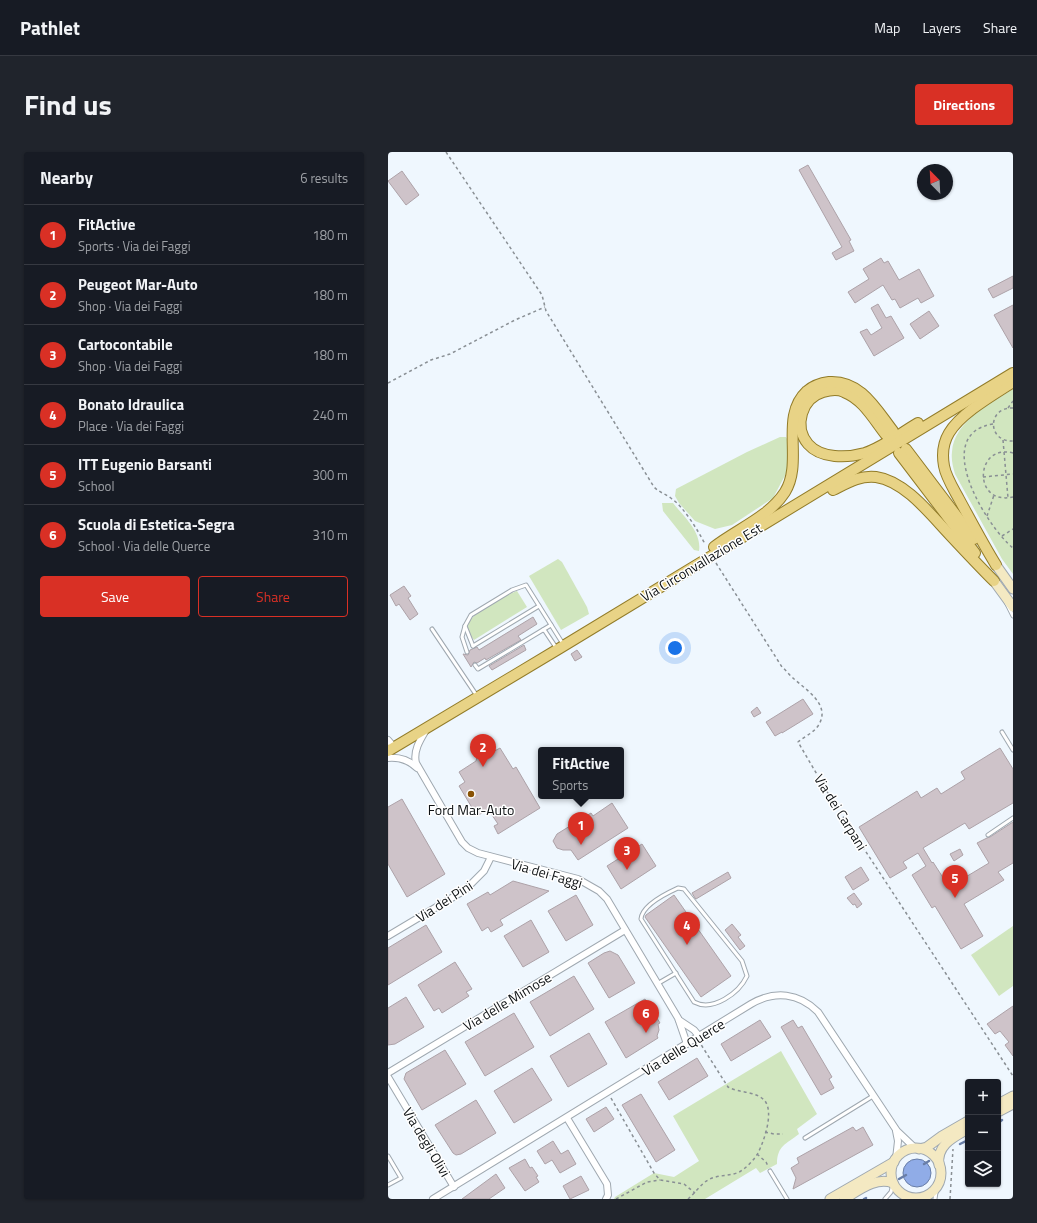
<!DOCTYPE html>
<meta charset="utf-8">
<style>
:root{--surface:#171b24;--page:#20242c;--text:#f1f3f6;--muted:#9ea1a6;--line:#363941;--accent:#d93025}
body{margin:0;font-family:"Titillium Web",sans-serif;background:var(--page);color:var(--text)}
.controls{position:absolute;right:12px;bottom:12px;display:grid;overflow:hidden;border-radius:4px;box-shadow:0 1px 3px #0004}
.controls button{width:36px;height:36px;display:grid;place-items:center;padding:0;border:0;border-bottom:1px solid var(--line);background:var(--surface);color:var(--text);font:20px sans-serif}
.compass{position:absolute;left:529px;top:12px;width:36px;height:36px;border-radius:50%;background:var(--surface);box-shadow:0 1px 3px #0004;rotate:336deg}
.you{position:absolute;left:287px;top:496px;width:14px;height:14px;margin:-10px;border:3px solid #fff;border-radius:50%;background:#1a73e8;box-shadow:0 0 0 6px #1a73e833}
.badge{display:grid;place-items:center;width:26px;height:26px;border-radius:50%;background:var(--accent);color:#fff;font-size:13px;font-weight:700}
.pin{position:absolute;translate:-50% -33px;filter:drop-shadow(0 1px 2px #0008)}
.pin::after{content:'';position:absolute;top:21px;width:14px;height:12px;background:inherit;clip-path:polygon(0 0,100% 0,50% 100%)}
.popup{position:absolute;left:150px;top:595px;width:86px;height:52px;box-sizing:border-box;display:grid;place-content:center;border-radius:4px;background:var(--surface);filter:drop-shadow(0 1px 3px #0005);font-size:13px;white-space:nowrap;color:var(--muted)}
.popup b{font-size:15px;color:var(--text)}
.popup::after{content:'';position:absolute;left:50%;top:100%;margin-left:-8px;border:8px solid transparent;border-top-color:var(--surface)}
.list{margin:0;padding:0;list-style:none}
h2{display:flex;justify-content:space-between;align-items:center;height:52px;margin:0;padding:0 16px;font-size:17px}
h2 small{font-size:13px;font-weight:400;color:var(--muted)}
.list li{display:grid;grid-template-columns:26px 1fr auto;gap:12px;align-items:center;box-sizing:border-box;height:60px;padding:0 16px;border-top:1px solid var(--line)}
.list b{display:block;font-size:15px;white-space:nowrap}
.list p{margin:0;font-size:13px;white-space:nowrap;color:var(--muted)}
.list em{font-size:13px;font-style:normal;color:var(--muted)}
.actions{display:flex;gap:8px;padding:12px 16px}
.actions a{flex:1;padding:9px 0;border:1px solid var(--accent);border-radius:4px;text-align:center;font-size:14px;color:var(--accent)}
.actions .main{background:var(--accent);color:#fff}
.icon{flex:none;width:22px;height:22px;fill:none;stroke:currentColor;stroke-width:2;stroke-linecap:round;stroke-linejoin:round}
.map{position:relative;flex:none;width:625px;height:1047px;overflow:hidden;border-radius:4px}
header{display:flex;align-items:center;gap:24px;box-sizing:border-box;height:56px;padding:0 20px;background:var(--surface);border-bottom:1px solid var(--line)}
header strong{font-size:19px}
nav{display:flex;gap:22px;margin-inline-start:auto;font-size:14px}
.intro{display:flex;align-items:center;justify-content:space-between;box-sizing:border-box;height:96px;padding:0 24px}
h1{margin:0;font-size:28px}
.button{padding:10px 18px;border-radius:4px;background:var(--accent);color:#fff;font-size:14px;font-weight:700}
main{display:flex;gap:24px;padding:0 24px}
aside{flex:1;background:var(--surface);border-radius:4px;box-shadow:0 1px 3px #0004}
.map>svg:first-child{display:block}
.green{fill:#d1e6bf}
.water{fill:#90ace7;stroke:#697ea7}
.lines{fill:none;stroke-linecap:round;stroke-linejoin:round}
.stream{stroke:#697ea7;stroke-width:2.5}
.building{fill:#cec3c9;stroke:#ada2a8}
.lane-casing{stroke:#9fa8b0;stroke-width:5}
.street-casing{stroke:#9fa8b0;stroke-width:8}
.secondary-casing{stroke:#9fa8b0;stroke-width:11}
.primary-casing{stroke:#927c29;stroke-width:12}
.path{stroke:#898f94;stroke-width:1.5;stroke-dasharray:3 3;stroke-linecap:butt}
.lane{stroke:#fff;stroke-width:3}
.street{stroke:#fff;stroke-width:6}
.secondary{stroke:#f4e9c2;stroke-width:9}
.primary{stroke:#e8d386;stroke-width:10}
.poi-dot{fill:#895204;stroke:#fff;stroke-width:1.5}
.labels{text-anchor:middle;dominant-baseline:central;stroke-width:3;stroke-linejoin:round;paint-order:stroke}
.street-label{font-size:14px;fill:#0d1113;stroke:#fff}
.poi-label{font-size:14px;fill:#0d1113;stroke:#fff}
</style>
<header>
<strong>Pathlet</strong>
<nav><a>Map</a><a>Layers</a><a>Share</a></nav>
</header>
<div class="intro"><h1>Find us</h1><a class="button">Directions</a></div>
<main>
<aside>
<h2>Nearby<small>6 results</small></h2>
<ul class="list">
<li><span class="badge">1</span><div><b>FitActive</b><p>Sports · Via dei Faggi</p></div><em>180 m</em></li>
<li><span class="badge">2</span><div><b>Peugeot Mar-Auto</b><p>Shop · Via dei Faggi</p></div><em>180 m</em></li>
<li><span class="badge">3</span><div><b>Cartocontabile</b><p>Shop · Via dei Faggi</p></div><em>180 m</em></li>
<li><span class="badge">4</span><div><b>Bonato Idraulica</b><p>Place · Via dei Faggi</p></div><em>240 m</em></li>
<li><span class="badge">5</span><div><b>ITT Eugenio Barsanti</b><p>School</p></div><em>300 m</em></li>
<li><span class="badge">6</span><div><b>Scuola di Estetica-Segra</b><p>School · Via delle Querce</p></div><em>310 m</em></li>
</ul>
<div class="actions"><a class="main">Save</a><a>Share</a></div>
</aside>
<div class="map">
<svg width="625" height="1047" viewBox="0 0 625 1047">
<rect width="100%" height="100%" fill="#eff7fe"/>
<g class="green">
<path d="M625,237V422L614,407L567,322C565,315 563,308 564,300C566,269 602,252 625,237Z"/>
<path d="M392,285H398L401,291L402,314L385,346L344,373L327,377L307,369L291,351L287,344L288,337L359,300Z"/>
<path d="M274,351H285C296,365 314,380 311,399L306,398L275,359Z"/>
<path d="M170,407L174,410L199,455L201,462L173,478L141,424Z"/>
<path d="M129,439L139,455L86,488C82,483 78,477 81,470C85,461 119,442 129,439Z"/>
<path d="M625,774V834L611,844L583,803Z"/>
<path d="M393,899L429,962L409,977L411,982C398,992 389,994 389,1012L372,1021L368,1016L317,1047H226L227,1045L266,1021L286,1025L311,1009L285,964Z"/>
</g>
<circle class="water" cx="529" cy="1021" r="14"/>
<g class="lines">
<g class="stream">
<path d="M610,971L614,968"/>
<path d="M572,992L580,988"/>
<path d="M536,1012L541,1009"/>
<path d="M511,1027L518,1023"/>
<path d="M476,1047L478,1046"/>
</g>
</g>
<g class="building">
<path d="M420,13L463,88L461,89L466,99L448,108L444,101L454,95L411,18Z"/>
<path d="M14,19L31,43L18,53L0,29Z"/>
<path d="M493,106L496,111L500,109L511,128L531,117L546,144L533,151L530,146L512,156L507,147L504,148L495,133L467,151L460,140L481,127L475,117Z"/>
<path d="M625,124V136L605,146L600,137Z"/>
<path d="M490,152L498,166L503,164L516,186L486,204L472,180L479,177L483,183L494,176L483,156Z"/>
<path d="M625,153V196L606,163Z"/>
<path d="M541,159L551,174L532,187L522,172Z"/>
<path d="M16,434L23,444L20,446L30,462L22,468L11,452L8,454L2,443Z"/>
<path d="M145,465L149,472L130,484L133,488L98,508L97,506L89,511L86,510L83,515L75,502L80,503L82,498L89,495L91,498Z"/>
<path d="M136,493L138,498L104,518L101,514Z"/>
<path d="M189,498L194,505L187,509L183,502Z"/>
<path d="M415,547L425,562L394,581V580L387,584L378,570Z"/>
<path d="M369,555L373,561L366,565L363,560Z"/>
<path d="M112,596L125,617L128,615L152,656L110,682L106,674L110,672L100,657L89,664L71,634L77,630L71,620L88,609L89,605L94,606Z"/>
<path d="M612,596L625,617V651L581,677L577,671L535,696L544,711L545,710L561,735L601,711L589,691L599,686L602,685L625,670V711L610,720L616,728L576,752L595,784L573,797L547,754L544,756L524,723L538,714L530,701L515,710L519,716L502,726L471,675L529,639L533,646L549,636L553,642L577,627L573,620Z"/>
<path d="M14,647L57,722L19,745L0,712V655Z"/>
<path d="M224,651L240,676L190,708L183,698H175L169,696L165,689L169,682L203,661L205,664Z"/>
<path d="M254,692L268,714L233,737L219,714Z"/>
<path d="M572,697L575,703L566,709L562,702Z"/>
<path d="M473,715L481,728L465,738L457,725Z"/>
<path d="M340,720L343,726L308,747L307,746L304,741Z"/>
<path d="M125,729L161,739L112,768L115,773L103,780L100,775L94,779L79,752L100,740L102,743Z"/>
<path d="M466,741L474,752L469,756L467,752L465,753L459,746Z"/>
<path d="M188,743L205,773L178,789L160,759Z"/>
<path d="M286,743L343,824L313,845L257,765L258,763Z"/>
<path d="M143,768L161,800L135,815L116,784Z"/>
<path d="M344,772L353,783L350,785L357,794L352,798L337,778Z"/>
<path d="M38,773L54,800L0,833V796Z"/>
<path d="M222,799L230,803L247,831L221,846L200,811L216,801Z"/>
<path d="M67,810L84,837L78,840L81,844L54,861L51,856L46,859L30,833Z"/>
<path d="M186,824L206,857L162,884L142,850Z"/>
<path d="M18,845L36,875L7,892L0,893V856Z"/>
<path d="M257,847L272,871L270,872L271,878L269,884L270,886L238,906L217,870Z"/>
<path d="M625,854V904L617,893L621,890L612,879L607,882L599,872Z"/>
<path d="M126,861L146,895L97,924L77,890Z"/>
<path d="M372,868L383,885L343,909L333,892Z"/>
<path d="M405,868L410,876L414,874L444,925L441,927L446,936L433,943L393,875Z"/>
<path d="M201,881L219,912L180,935L162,904Z"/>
<path d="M57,898L78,932L34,958L16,927L18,921Z"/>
<path d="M309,906L320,924L281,948L270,930Z"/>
<path d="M144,916L164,948L126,971L106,939Z"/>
<path d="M253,942L287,998L268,1010L234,953Z"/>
<path d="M88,948L108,981L73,1002L68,1003L65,1001L47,973Z"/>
<path d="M218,955L226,967L206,980L198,967Z"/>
<path d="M465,975L468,979L475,975L485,993L405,1037L408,1026L403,1016L411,1011L409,1006Z"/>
<path d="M165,989L173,1002L180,998L188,1012L172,1021L164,1008L157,1012L149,999Z"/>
<path d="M137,1007L142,1016L144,1015L150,1024L148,1025L151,1030L137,1039L121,1016Z"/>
<path d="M108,1022L117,1036L101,1047H74Z"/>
<path d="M193,1024L201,1038L182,1047L175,1034Z"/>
</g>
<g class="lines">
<defs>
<g id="lane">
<path d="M618,450L625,464"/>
<path d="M77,474L85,494"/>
<path d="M44,477L89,544"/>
<path d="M155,478L157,479L169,497"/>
<path d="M85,494L151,454"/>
<path d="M79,500L74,485L77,474L83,463L124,438L138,433L175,492"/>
<path d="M87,513L90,517L163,473"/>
<path d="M614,580L625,598"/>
<path d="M600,683L625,666"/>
<path d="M290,736L296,737L354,809L359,824C351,841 325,860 306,850L253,767C254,753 279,741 290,736Z"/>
<path d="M269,832L288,821"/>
<path d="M417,986L485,944"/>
<path d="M0,1004L13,1026L0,1033"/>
<path d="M382,1019L399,1047"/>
<path d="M528,1046L530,1047"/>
<path d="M497,1047L503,1040L505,1032"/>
<path d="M518,1047L524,1046"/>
<path d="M547,1047L549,1034"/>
</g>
<g id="street">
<path d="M38,578C32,588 25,599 28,611L74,690L80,696L90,701L190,727L211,739L219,747L290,866L299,892"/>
<path d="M0,588L6,595"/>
<path d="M0,606C12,605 21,608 29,616"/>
<path d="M0,784L77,738L96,719L103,705"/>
<path d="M291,868L306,878L311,884"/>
<path d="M0,921L237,778"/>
<path d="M0,925L66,1035"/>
<path d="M179,966L219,1032L220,1043L218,1047"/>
<path d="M508,1007L510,989L508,979"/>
<path d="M45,1047L363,852C387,838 411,841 430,860L509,979L528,997"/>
</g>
<g id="secondary">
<path d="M608,413L625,437"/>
<path d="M606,429L625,455"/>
<path d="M610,952L625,944"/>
<path d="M610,960L625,952"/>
<circle cx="528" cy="1021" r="25"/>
<path d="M531,997L539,995L554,984L580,969"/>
<path d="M551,1013C548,993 566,985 580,977"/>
<path d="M442,1047L506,1010"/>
<path d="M456,1047C470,1039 488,1024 505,1031"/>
</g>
<g id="primary">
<path d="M498,283C486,268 475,247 456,240C450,237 442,238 435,240C414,246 405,274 420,292C433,307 459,306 477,301C495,295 513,281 530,271"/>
<path d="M518,297L586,387"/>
<path d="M511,301L587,401"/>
<path d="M445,338C459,331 472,323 488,325C517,329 543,363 562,383C576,398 591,414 606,429"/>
<path d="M326,395C349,377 381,365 397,340C416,309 391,265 419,239C425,234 433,231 441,230C473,228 488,257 505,279"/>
<path d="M608,413C595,392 583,369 571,347C565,336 558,325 556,314C554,303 555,291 561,281C573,261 605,243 625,230"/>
<path d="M0,599L172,496L625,221"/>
</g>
</defs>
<use href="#lane" class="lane-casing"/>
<use href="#street" class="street-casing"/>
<use href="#secondary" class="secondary-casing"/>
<use href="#primary" class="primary-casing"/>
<g class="path">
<path d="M58,0L154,143L158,159L266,335C272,341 278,342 284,347C295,354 311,380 317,392"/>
<path d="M0,231L43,208L62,202L127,168L157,155"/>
<path d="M620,256L625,249"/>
<path d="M625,256C599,255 599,290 625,289"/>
<path d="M605,272C542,282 598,374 625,396"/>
<path d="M615,288L620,346"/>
<path d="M625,301C587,291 584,354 625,345"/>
<path d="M595,325L625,322"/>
<path d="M599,364L606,343"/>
<path d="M614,384L625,377"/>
<path d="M328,411L394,515C398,518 401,523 405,526C418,538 444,553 430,574C425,581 416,585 410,590L444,648L625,924"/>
<path d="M223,946L266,1021L272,1028L296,1032L307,1041"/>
<path d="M377,980L386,982H395"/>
<path d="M369,1002L378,1010L380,1014"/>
<path d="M228,1047L259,1030L272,1028"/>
<path d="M300,1047C307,1041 313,1032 320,1028C330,1022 343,1025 353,1019C359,1015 366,1008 370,1001C376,989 386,961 377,949C369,939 350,941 340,935L312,891"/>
<path d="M562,1047L565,997"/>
</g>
<use href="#lane" class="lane"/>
<use href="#street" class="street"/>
<use href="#secondary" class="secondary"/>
<use href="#primary" class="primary"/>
</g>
<circle class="poi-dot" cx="83" cy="642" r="4"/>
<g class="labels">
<g class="street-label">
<text transform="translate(313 410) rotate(-31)">Via Circonvallazione Est</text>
<text transform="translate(453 660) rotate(58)">Via dei Carpani</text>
<text transform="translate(159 721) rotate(16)">Via dei Faggi</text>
<text transform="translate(56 749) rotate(-33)">Via dei Pini</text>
<text transform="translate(119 849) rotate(-31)">Via delle Mimose</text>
<text transform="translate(295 895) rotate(-32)">Via delle Querce</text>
<text transform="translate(39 990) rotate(59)">Via degli Olivi</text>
</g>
<g class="poi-label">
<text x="83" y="657">Ford Mar-Auto</text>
</g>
</g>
</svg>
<div class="controls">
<button>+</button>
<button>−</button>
<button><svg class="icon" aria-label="layers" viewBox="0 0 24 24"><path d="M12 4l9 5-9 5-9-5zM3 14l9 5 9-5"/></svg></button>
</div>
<svg class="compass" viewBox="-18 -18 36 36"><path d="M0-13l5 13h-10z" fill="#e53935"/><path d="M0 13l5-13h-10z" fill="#9ea1a6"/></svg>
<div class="you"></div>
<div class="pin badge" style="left:193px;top:693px">1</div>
<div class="popup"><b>FitActive</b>Sports</div>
<div class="pin badge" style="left:95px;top:615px">2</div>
<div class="pin badge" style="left:239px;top:718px">3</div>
<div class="pin badge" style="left:299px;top:793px">4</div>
<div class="pin badge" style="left:567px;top:746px">5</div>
<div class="pin badge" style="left:258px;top:881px">6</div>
</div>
</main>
